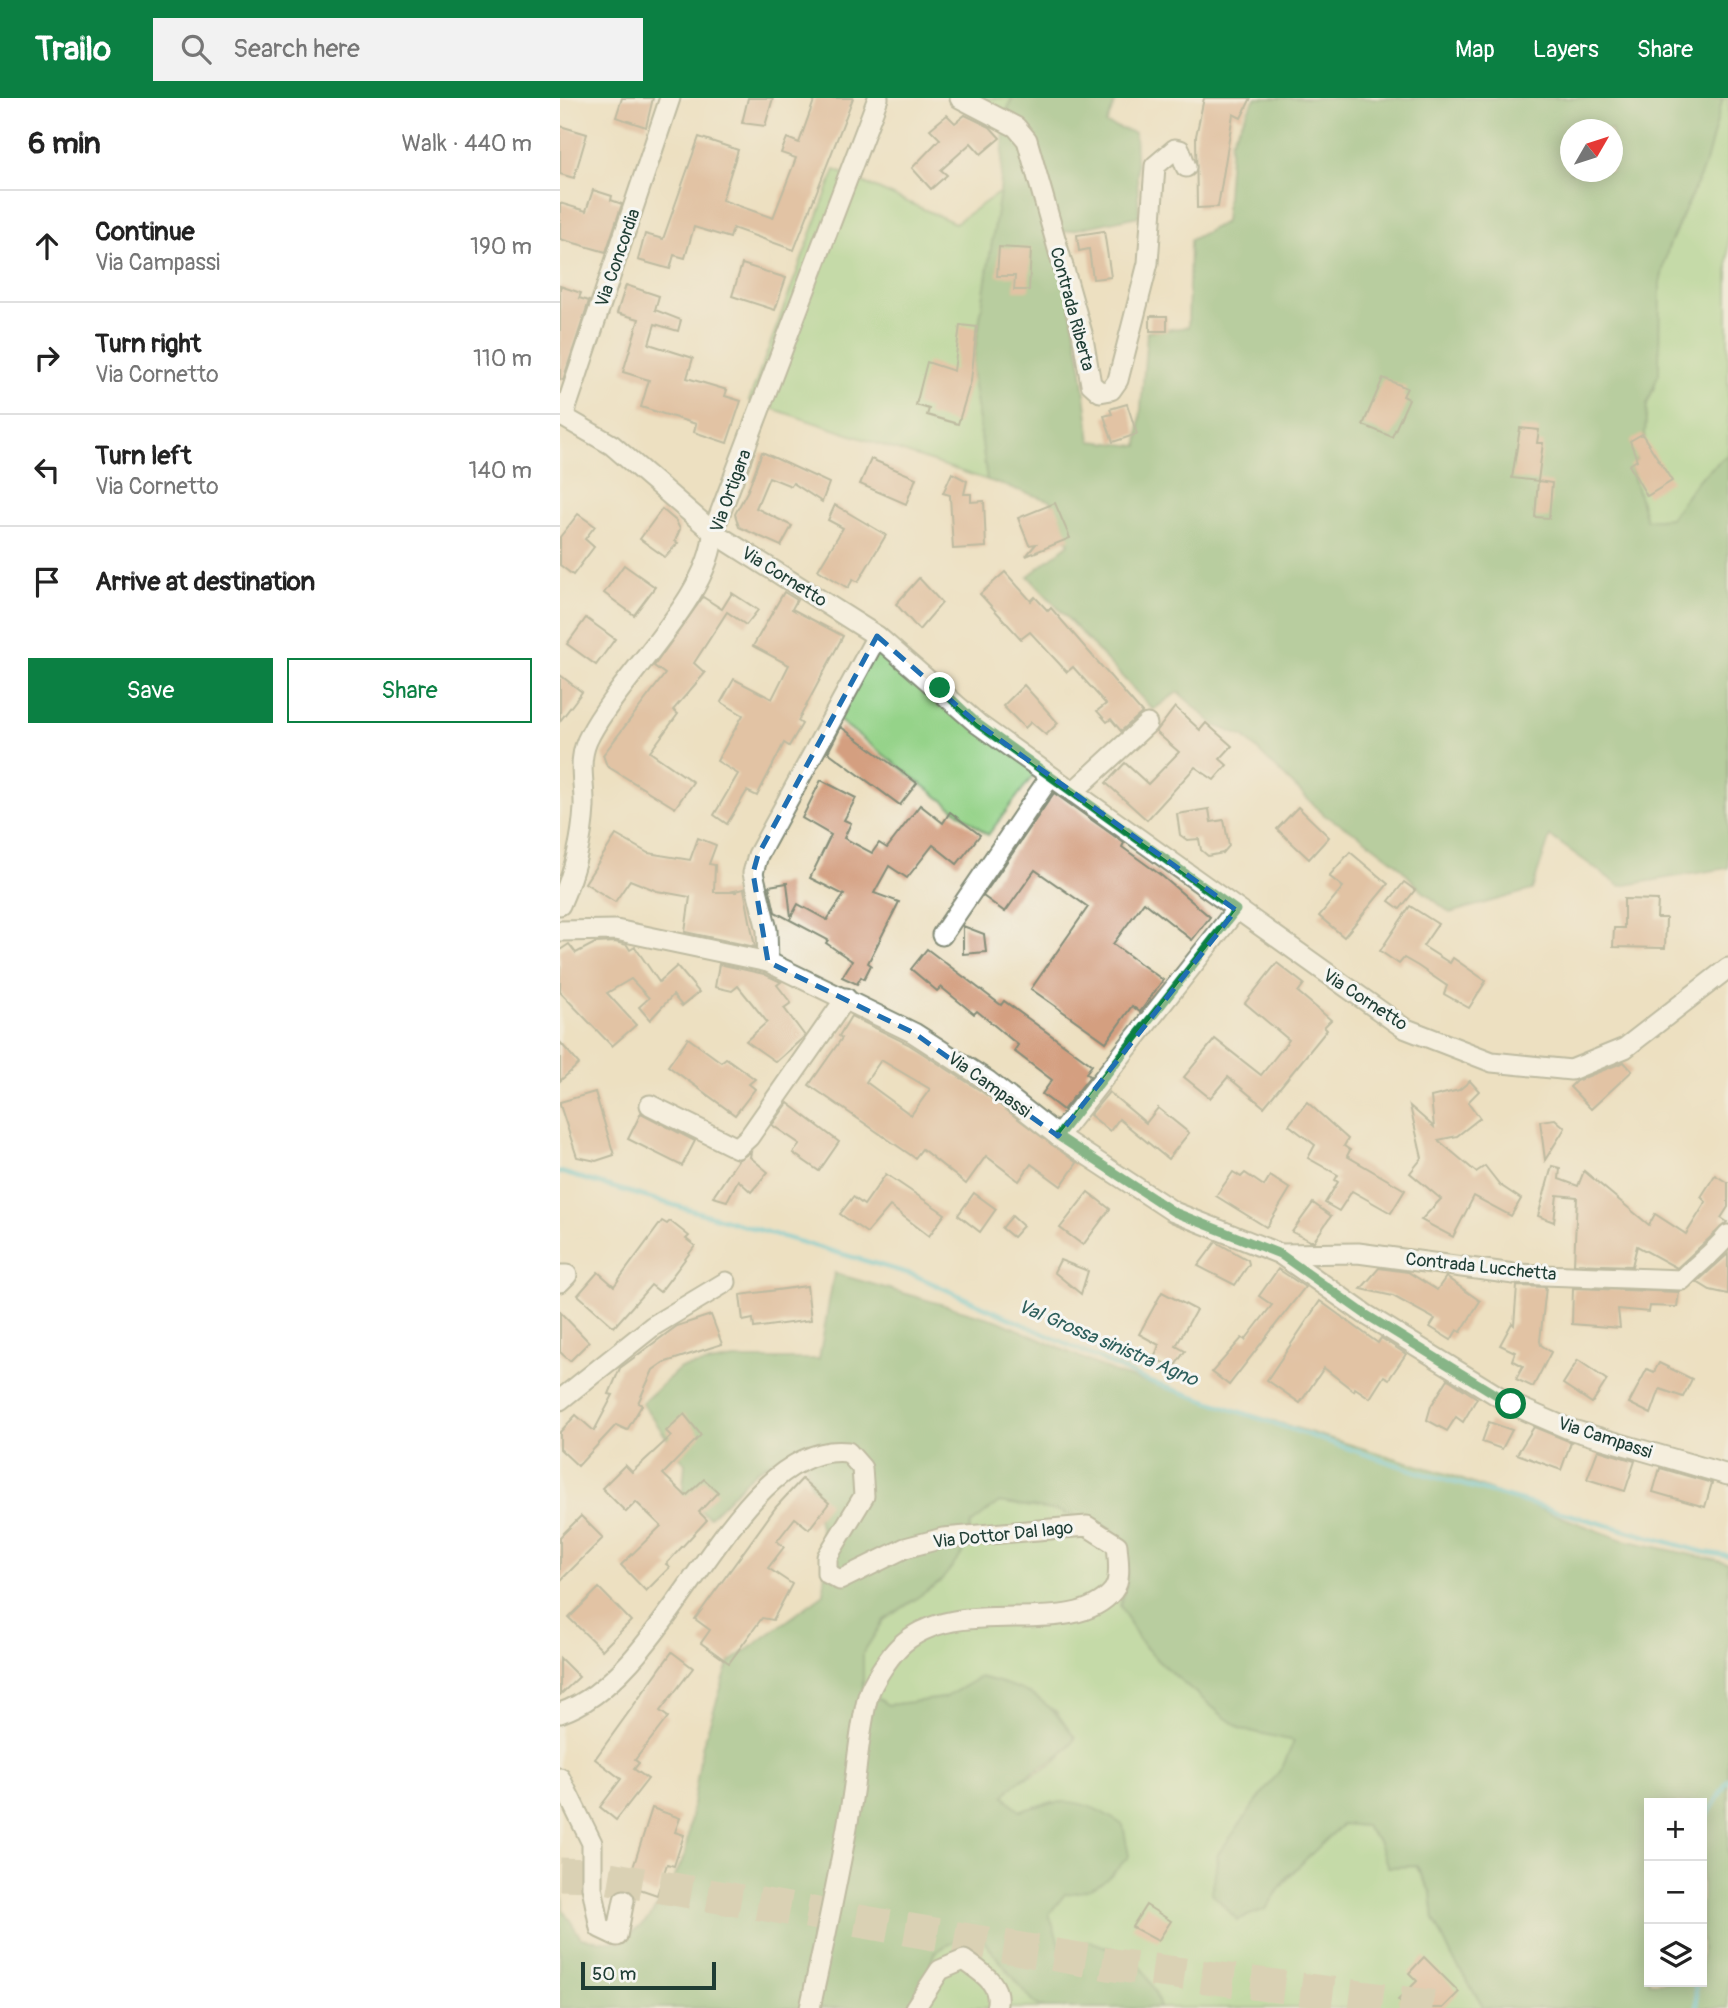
<!DOCTYPE html>
<meta charset="utf-8">
<style>
:root{--surface:#fff;--page:#f2f2f2;--text:#222;--muted:#767676;--line:#e0e0e0;--accent:#0b8043}
body{margin:0;font-family:Pangolin,sans-serif;background:var(--page);color:var(--text)}
.controls{position:absolute;right:21px;bottom:21px;display:grid;overflow:hidden;border-radius:0px;box-shadow:0 4px 18px #0003}
.controls button{width:63px;height:63px;display:grid;place-items:center;padding:0;border:0;border-bottom:2px solid var(--line);background:var(--surface);color:var(--text);font:35px sans-serif}
.compass{position:absolute;left:1000px;top:21px;width:63px;height:63px;border-radius:50%;background:var(--surface);box-shadow:0 4px 18px #0003;rotate:51deg}
.scale{position:absolute;left:21px;bottom:18px;width:135px;box-sizing:border-box;padding-left:7px;border:4px solid #1f3d34;border-top:0;font-size:19px;line-height:24px;white-space:nowrap;color:#1f3d34;-webkit-text-stroke:5px #f6f6f2;paint-order:stroke}
.stop{position:absolute;width:21px;height:21px;margin:-16px;border:5px solid #0b8043;border-radius:50%;background:#fff}
.stop.end{background:#0b8043;border-color:#fff;box-shadow:0 2px 7px #0008}
.list{margin:0;padding:0;list-style:none}
h2{display:flex;justify-content:space-between;align-items:center;height:91px;margin:0;padding:0 28px;font-size:30px}
h2 small{font-size:23px;font-weight:400;color:var(--muted)}
.list li{display:grid;grid-template-columns:46px 1fr auto;gap:21px;align-items:center;box-sizing:border-box;height:112px;padding:0 28px;border-top:2px solid var(--line)}
.list b{display:block;font-size:26px;white-space:nowrap}
.list p{margin:0;font-size:23px;white-space:nowrap;color:var(--muted)}
.list em{font-size:23px;font-style:normal;color:var(--muted)}
.actions{display:flex;gap:14px;padding:21px 28px}
.actions a{flex:1;padding:16px 0;border:2px solid var(--accent);border-radius:0px;text-align:center;font-size:24px;color:var(--accent)}
.actions .main{background:var(--accent);color:#fff}
.icon{flex:none;width:38px;height:38px;fill:none;stroke:currentColor;stroke-width:2;stroke-linecap:round;stroke-linejoin:round}
.map{position:relative;flex:none;width:1168px;height:1910px;overflow:hidden}
header{display:flex;align-items:center;gap:42px;box-sizing:border-box;height:98px;padding:0 35px;background:var(--accent);color:#fff}
header strong{font-size:33px}
nav{display:flex;gap:38px;margin-inline-start:auto;font-size:24px}
.search{width:490px;height:63px;background:var(--page);display:flex;align-items:center;gap:18px;box-sizing:border-box;padding:0 24px;border-radius:0px;color:var(--muted);font-size:26px}
main{display:flex}
aside{flex:1;background:var(--surface)}
.map>svg:first-child{display:block}
.green{fill:#95d389;stroke:#5a885e;stroke-width:2}
.forest{fill:#78b575;stroke:#4c7954;stroke-width:2;fill-rule:evenodd}
.lines{fill:none;stroke-linecap:round;stroke-linejoin:round}
.stream{stroke:#59c4d4;stroke-width:5}
.building{fill:#d49f80;fill-rule:evenodd}
.trunk-tunnel{stroke:#c4bfa5;stroke-width:33;stroke-dasharray:33 17;stroke-linecap:butt}
.minor-casing{stroke:#868e7a;stroke-width:23}
.minor{stroke:#fff;stroke-width:19}
.route{stroke:#0b8043;stroke-width:9}
.marked{fill:none;stroke:#1f6fb2;stroke-width:5;stroke-dasharray:14 9;stroke-linejoin:round}
.labels{text-anchor:middle;dominant-baseline:central;stroke-width:6;stroke-linejoin:round;paint-order:stroke}
.street-label{font-size:18px;fill:#1f3d34;stroke:#f6f6f2}
.water-label{font-size:19px;font-style:italic;fill:#2e5f5c;stroke:#f6f6f2}
</style>
<header>
<strong>Trailo</strong>
<div class="search"><svg class="icon" aria-label="search" viewBox="0 0 24 24"><circle cx="10" cy="10" r="6"/><path d="M15 15l6 6"/></svg>Search here</div>
<nav><a>Map</a><a>Layers</a><a>Share</a></nav>
</header>
<main>
<aside>
<h2>6 min<small>Walk · 440 m</small></h2>
<ul class="list">
<li><svg class="icon" aria-label="ahead" viewBox="0 0 24 24"><path d="M12 20V5M6 11l6-6 6 6"/></svg><div><b>Continue</b><p>Via Campassi</p></div><em>190 m</em></li>
<li><svg class="icon" aria-label="right" viewBox="0 0 24 24"><path d="M7 20v-9h11M14 6l5 5-5 5"/></svg><div><b>Turn right</b><p>Via Cornetto</p></div><em>110 m</em></li>
<li><svg class="icon" aria-label="left" viewBox="0 0 24 24"><path d="M17 20v-9H6M10 6l-5 5 5 5"/></svg><div><b>Turn left</b><p>Via Cornetto</p></div><em>140 m</em></li>
<li><svg class="icon" aria-label="arrive" viewBox="0 0 24 24"><path d="M6 21V4h12l-3 4 3 4H6"/></svg><div><b>Arrive at destination</b></div></li>
</ul>
<div class="actions"><a class="main">Save</a><a>Share</a></div>
</aside>
<div class="map">
<svg width="1168" height="1910" viewBox="0 0 1168 1910">
<rect width="100%" height="100%" fill="#f6f6f2"/>
<filter id="ink" filterUnits="userSpaceOnUse"><feTurbulence type="fractalNoise" baseFrequency=".0143" numOctaves="2"/><feDisplacementMap in="SourceGraphic" scale="14" xChannelSelector="R" yChannelSelector="G"/><feConvolveMatrix kernelMatrix="1 2 1 2 8 2 1 2 1" color-interpolation-filters="sRGB"/></filter>
<filter id="wash" filterUnits="userSpaceOnUse"><feTurbulence type="fractalNoise" baseFrequency=".00686" numOctaves="4" result="noise"/><feDisplacementMap in="SourceGraphic" scale="28" xChannelSelector="R" yChannelSelector="G"/><feGaussianBlur stdDeviation="1.57" result="paint"/><feColorMatrix in="noise" values="0 0 0 0 0 0 0 0 0 0 0 0 0 0 0 0 0 1.4 0 .05"/><feComposite in="paint" operator="in"/></filter>
<g filter="url(#wash)">
<rect width="100%" height="100%" fill="#ede0c1"/>
<g class="green">
<path d="M407,0H452L445,19Z"/>
<path d="M1163,0H1168V356L1138,382L1111,420L1086,422L1071,370L1084,349L1087,306L1095,288L1100,185L1108,150L1146,64Z"/>
<path d="M275,72L395,125L440,94L412,271L427,382L189,303Z"/>
<path d="M311,536L481,667L428,737L272,617Z"/>
<path d="M439,1404L499,1413L552,1431L569,1458L566,1487L560,1507L579,1542L598,1563L663,1618L735,1643L723,1668L706,1811C727,1777 753,1752 783,1726L805,1728L818,1743L828,1769L856,1768L871,1795L874,1821L892,1859L924,1910H600L595,1894L503,1858L489,1816L505,1796L492,1704L460,1713L443,1698C457,1680 463,1683 481,1673C496,1665 505,1654 515,1641L496,1613L420,1579L384,1600L328,1607L303,1591V1555L324,1522L353,1503L403,1455L411,1426Z"/>
<path d="M415,1831L474,1904L484,1910H357L374,1855Z"/>
</g>
<g class="forest">
<path d="M452,0H557L546,26L575,35L579,118L498,135L522,273L531,343L578,348L587,234L628,229L630,142L665,124L671,43L695,0H1163L1146,64L1108,150L1100,185L1099,275L1087,306L1084,349L1071,370L1086,422L1110,420L1138,382L1168,356V770L1060,788L990,738L972,792L890,815L860,791L836,765L799,737L764,717L684,639L656,628L618,594L593,612L468,478L509,446L491,403L427,382L412,271L440,94L445,19ZM1010,32H1052V74H1010Z"/>
<path d="M274,1175L439,1223L555,1275L887,1376L1060,1441L1168,1465V1910H924L892,1859L874,1821L871,1795L857,1768L828,1769L818,1743L805,1728L783,1726L726,1780L706,1811L677,1822L652,1795L658,1756L723,1668L734,1643L681,1631L663,1618L598,1563L579,1542L560,1507L566,1487L569,1458L552,1431L499,1413L439,1404L411,1426L403,1455L380,1484L324,1522L303,1555V1591L328,1607L384,1600L420,1579C469,1592 486,1598 515,1640C491,1674 463,1671 444,1698L460,1713C508,1699 521,1700 563,1727L569,1758C546,1783 540,1793 505,1796L489,1816L503,1857L530,1843C574,1860 585,1861 600,1910H484L474,1905L414,1831L374,1855L357,1910H0V1765L3,1811L21,1840L61,1845L87,1822L107,1795L125,1757L142,1649L169,1565L264,1496L265,1452L245,1362C235,1362 220,1360 211,1364C186,1376 171,1402 149,1419L122,1400L125,1366L82,1305L120,1270L174,1261H259ZM1089,1705H1142V1884H1089Z"/>
</g>
<g class="lines">
<g class="stream">
<path d="M0,1074L354,1177L588,1283L861,1375L1143,1454L1168,1458"/>
<path d="M1142,1727L1168,1682"/>
<path d="M1135,1884L1137,1910"/>
</g>
</g>
<g id="blocks">
<g class="building">
<path d="M62,0H93L86,29L56,19Z"/>
<path d="M188,0H213L205,28L182,25Z"/>
<path d="M255,0H293L234,152L173,130L170,140L134,129L125,160L114,157L110,171L78,162L85,136L103,141L139,39L178,52L162,102L213,120L236,60L221,55L227,40L239,45Z"/>
<path d="M644,0H691L681,20L673,16L658,109L637,110L636,38Z"/>
<path d="M387,17L395,25L405,17L430,29L440,40L421,56L411,45L381,72L387,77L371,91L352,70L380,41L370,31Z"/>
<path d="M0,28L27,36L14,80L0,76Z"/>
<path d="M33,92L52,98L51,102L62,106L46,154L0,141V105L26,113Z"/>
<path d="M544,133L551,179L533,181L529,151L519,153L517,137Z"/>
<path d="M439,149L471,151L469,192H454L455,178H437Z"/>
<path d="M182,166L226,180L215,212L172,198Z"/>
<path d="M66,187L99,198L95,212L121,222L118,233L95,226L89,246L133,260L127,280L167,292L165,298L181,303L167,345L134,334L136,326L81,309L89,282L63,274L79,221L57,215Z"/>
<path d="M0,188L21,195L19,200L29,203L3,282L0,281Z"/>
<rect x="590" y="218" width="17" height="15"/>
<path d="M400,227L417,229L411,283L398,326L367,317L369,311L356,307L367,264L394,273Z"/>
<path d="M823,280L847,290L843,298L849,301L832,339L803,327Z"/>
<path d="M567,306L577,336L553,344L544,318L552,316L550,311Z"/>
<path d="M960,330L979,332L977,345H983L978,383L952,380Z"/>
<path d="M1082,336L1112,383L1087,398L1069,367L1077,362L1070,343Z"/>
<path d="M202,354L269,385L262,404L233,385L231,388L209,379L196,410L232,428L221,448L179,429L175,416L188,392Z"/>
<path d="M311,361L356,380L346,406L300,386Z"/>
<path d="M392,375L407,383L404,396H411V404L424,403L426,449L393,451L390,397L383,395Z"/>
<path d="M978,383L992,385L989,420L975,419Z"/>
<path d="M495,405L510,440L466,458L476,446L469,447L458,420Z"/>
<path d="M275,407L326,437L298,484L293,481L288,490L258,472L283,430L268,422Z"/>
<path d="M102,411L116,423L120,431L115,443L118,445L105,459L80,441Z"/>
<path d="M18,416L35,428L25,441L34,449L13,477L0,467V439Z"/>
<path d="M64,467L95,489L74,517L44,495Z"/>
<path d="M445,474L471,503L475,499L488,513L491,510L582,615L561,633L551,621L547,624L537,613L546,606L513,569L507,574L470,534L461,541L420,496Z"/>
<path d="M359,480L382,505L359,532L336,506Z"/>
<path d="M224,494L237,502L232,511L283,538L238,623L242,626L229,648L224,645L197,698L187,693L167,726L154,717L178,676L157,663L183,617L161,604L174,581L212,601L229,567L193,548Z"/>
<path d="M172,495L198,512L186,527L167,514L134,565L145,575L113,612L118,616L90,654L133,684L115,710L47,668L43,657L105,576L94,568L143,499L162,511Z"/>
<path d="M26,520L55,541L36,567L7,546Z"/>
<path d="M0,577L22,594L0,623Z"/>
<path d="M464,587L498,625L486,637L471,624L465,630L443,608Z"/>
<path d="M615,609L640,632L646,625L672,648L660,661L667,667L654,682L635,669L587,722L546,685L565,665L588,686L619,654L596,634Z"/>
<path d="M281,629L357,685L340,707L268,654Z"/>
<path d="M261,682L296,700L284,722L291,725L284,740L312,755L319,745L327,750L360,707L383,725L390,714L420,737L397,766L373,747L347,780L329,768L314,795L339,804L308,865L311,867L304,881L301,879L297,886L282,879L292,863L266,845L268,842L215,814L209,788L227,785L231,819L238,806L267,822L284,797L250,780L271,737L242,720Z"/>
<path d="M494,695L564,745L562,749L602,778L650,819L632,842L584,804L553,846L603,882L580,914L572,908L546,944L471,891L528,809L475,772L445,814L423,798Z"/>
<path d="M738,709L769,739L749,761L717,731Z"/>
<path d="M649,711L651,724L664,722L669,748L663,755L648,758L641,752L639,741L627,742L620,737L617,716Z"/>
<path d="M56,737L88,755L130,762L138,740L156,747L149,766L155,767L154,794H177L174,793L184,791L195,849L125,834L130,799L97,793L70,782L55,804L25,785Z"/>
<path d="M790,754L828,786L784,839L759,818L783,789L769,778Z"/>
<path d="M844,784L855,792L840,811L829,803Z"/>
<path d="M1064,801L1098,802L1097,820H1106L1105,850L1053,849L1054,830H1064Z"/>
<path d="M850,808L878,826L863,848L890,865L893,860L926,883L909,910L884,896L887,888L858,868L844,860L839,866L820,853Z"/>
<path d="M403,828L424,836L426,854L403,856Z"/>
<path d="M55,844L67,847L70,852L75,849L99,884L117,868L139,894L122,908L113,897L90,922L79,909L89,900L71,881L47,895L76,927L52,948L0,894V852L9,846L16,855L35,845Z"/>
<path d="M367,851L441,907L444,903L532,967L526,975L530,978L503,1012L482,996L492,982L454,953L458,947L417,913L414,916L381,889L377,893L351,871Z"/>
<path d="M717,865L744,886L738,894L771,922L764,929L767,932L704,1009L668,979L650,1000L624,979L655,941L701,977L729,942L685,905Z"/>
<path d="M159,866L204,876L221,884L217,887L231,905L224,910L245,938L216,964L186,943L207,924L178,888L172,893L155,889Z"/>
<path d="M291,918L348,946L421,993L517,1065L501,1088L471,1066L459,1083L426,1058L406,1086L362,1051L355,1060L249,987L282,940L279,938ZM321,962L370,991L351,1017L306,984Z"/>
<path d="M128,940L161,964L166,960L195,981L189,986L195,991L175,1017L108,968Z"/>
<path d="M0,944L19,966L0,983Z"/>
<path d="M1064,964L1072,973L1031,1011L1010,989L1016,983Z"/>
<path d="M910,983L919,993L908,1004L920,1020L897,1038L878,1042L916,1074L925,1068L940,1087L961,1101L951,1118L914,1098L893,1139L861,1122L881,1101L850,1075L862,1060L850,1008L874,1029L871,999L899,992Z"/>
<path d="M35,994L54,1057L36,1063L17,1059L0,1007V1004Z"/>
<path d="M549,994L586,1025L598,1010L629,1035L608,1061L559,1021L550,1033L530,1017Z"/>
<path d="M747,1004L788,1041L784,1048L790,1052L787,1058L845,1092L831,1115L792,1093L779,1113L765,1105L778,1084L775,1082L778,1077L748,1060L755,1047L729,1027Z"/>
<path d="M228,1005L279,1044L259,1073L233,1055L240,1046L212,1027Z"/>
<path d="M81,1015L135,1043L122,1068L68,1041Z"/>
<path d="M995,1021L1005,1030L985,1062L980,1023Z"/>
<path d="M191,1054L190,1059L208,1074L191,1094L178,1082L167,1103L153,1099L178,1062Z"/>
<path d="M992,1068L1000,1070L999,1081L1018,1088L1024,1073L1089,1127L1095,1116L1126,1136L1146,1104L1141,1099L1155,1077L1168,1085V1109L1161,1120L1167,1124L1117,1170L1077,1148L1072,1168L1014,1166L1017,1099L997,1097L994,1124L978,1118Z"/>
<path d="M673,1074L681,1079L685,1075L704,1088L710,1078L730,1091L708,1127L706,1129L656,1098Z"/>
<path d="M326,1076L385,1116L369,1138L330,1108L307,1135L280,1116L293,1099L304,1107Z"/>
<path d="M528,1094L550,1111L523,1147L500,1130Z"/>
<path d="M414,1095L436,1111L420,1134L398,1117Z"/>
<path d="M753,1105L771,1118L754,1143H750L732,1134Z"/>
<path d="M452,1118L463,1128L453,1139L442,1130Z"/>
<path d="M102,1123L107,1126L110,1123L129,1138L126,1141L135,1148L100,1194L91,1187L54,1229L18,1197L38,1174L54,1188Z"/>
<path d="M656,1144L688,1162L689,1166L675,1187L638,1168Z"/>
<path d="M1168,1156V1196L1150,1192L1137,1184Z"/>
<path d="M500,1162L528,1173L521,1196L494,1174Z"/>
<path d="M819,1170L848,1174L877,1192L886,1179L920,1203L901,1234L897,1232L891,1242L870,1229L875,1221L833,1198L801,1191Z"/>
<path d="M718,1171L745,1189L669,1287L652,1274L682,1240L685,1242L712,1207L699,1198Z"/>
<path d="M247,1188L251,1222L194,1230L193,1221L183,1223L180,1197Z"/>
<path d="M957,1188L986,1189L980,1243L981,1247L991,1254L973,1289L956,1281L963,1268L952,1262L955,1254L940,1247L952,1225L954,1227Z"/>
<path d="M1013,1190L1119,1194L1117,1209L1090,1208L1089,1214L1058,1211L1060,1230L1012,1226Z"/>
<path d="M602,1194L636,1212L616,1248L625,1253L614,1269L594,1261L599,1247L579,1236Z"/>
<path d="M760,1203L818,1245L821,1240L846,1256L829,1281L824,1278L810,1300L795,1290L794,1293L764,1270L740,1305L707,1282Z"/>
<path d="M0,1214L29,1244L10,1263L0,1254Z"/>
<path d="M151,1217L162,1246L103,1265L93,1272L78,1305L82,1307L67,1332L56,1327L18,1368L0,1351V1334L16,1317L34,1333L53,1297L49,1296L60,1270L117,1228Z"/>
<path d="M1018,1262L1047,1282L1032,1305L1003,1286Z"/>
<path d="M1099,1265L1132,1281L1123,1299L1100,1291L1091,1316L1069,1305L1087,1271L1094,1274Z"/>
<path d="M888,1281L917,1300L903,1324L896,1319L887,1333L867,1322L871,1308Z"/>
<path d="M124,1316L141,1337L103,1376L126,1398L144,1381L158,1394L139,1414L147,1422L106,1466L110,1469L86,1493L61,1467L101,1428L76,1404L66,1414L42,1390L65,1367L72,1374L111,1338L106,1333Z"/>
<path d="M929,1324L952,1332L942,1351L922,1344Z"/>
<path d="M974,1329L1011,1344L1001,1372L957,1356Z"/>
<path d="M1038,1352L1075,1363L1065,1393L1027,1381Z"/>
<path d="M1100,1370L1152,1385L1145,1409L1093,1394Z"/>
<path d="M242,1381L269,1405L249,1431L235,1420L217,1443L224,1449L208,1470L232,1486L213,1522L202,1520L169,1565L141,1545L150,1532L135,1521L216,1409Z"/>
<path d="M21,1418L43,1440L0,1483V1439Z"/>
<path d="M39,1490L71,1523L42,1552L9,1520Z"/>
<path d="M112,1554L133,1570L100,1613L108,1619L75,1662L79,1665L74,1671L88,1681L56,1722L40,1709L61,1681L35,1661Z"/>
<path d="M0,1560L19,1579L0,1597Z"/>
<path d="M92,1710L120,1720L115,1734L124,1737L114,1768L107,1766L97,1797L71,1788L73,1780L70,1779Z"/>
<path d="M586,1807L611,1823L598,1843L572,1829Z"/>
<path d="M864,1859L899,1894L883,1910H846L838,1902L857,1883L849,1875Z"/>
</g>
</g>
</g>
<g filter="url(#ink)">
<use href="#blocks" fill-opacity="0" stroke="#868e7a" stroke-width="2"/>
<g class="lines">
<path class="trunk-tunnel" d="M0,1776L32,1777L554,1867L886,1910"/>
<defs>
<g id="minor">
<path d="M400,0L456,29L467,42L522,235L531,286L540,294L551,292L558,282L588,165L595,68L615,51L620,52L626,69"/>
<path d="M0,317L52,347L153,434L317,538L418,626L844,930L932,964L1011,972L1065,950L1168,870"/>
<path d="M3,319L110,0"/>
<path d="M513,694L587,626"/>
<path d="M0,807C14,775 22,745 24,709C25,683 16,662 30,637C60,579 152,497 153,434L318,0"/>
<path d="M0,833L56,832L208,864L354,935L428,983L498,1038L614,1114L720,1156L805,1216L951,1306L1009,1331L1168,1377"/>
<path d="M382,837L490,679"/>
<path d="M208,864L207,832L193,775L198,757L317,538"/>
<path d="M90,1007L177,1050L189,1039L286,900"/>
<path d="M498,1038L676,812"/>
<path d="M720,1156L798,1155L954,1176L1122,1182C1137,1166 1154,1155 1168,1137"/>
<path d="M0,1177H7L0,1184"/>
<path d="M0,1302L93,1228L166,1184"/>
<path d="M0,1615C112,1578 175,1341 288,1354L302,1370L304,1398L267,1459V1475L280,1482L345,1450L383,1440L527,1428L557,1447C558,1460 562,1482 553,1493C510,1545 397,1492 339,1549C329,1559 312,1584 308,1598C298,1636 297,1679 289,1718C278,1782 264,1846 250,1910"/>
<path d="M0,1680L32,1745V1789L40,1830L57,1838L64,1802"/>
<path d="M355,1910L380,1872L404,1862C421,1874 443,1886 436,1910"/>
</g>
</defs>
<use href="#minor" class="minor-casing"/>
<use href="#minor" class="minor"/>
</g>
</g>
<g class="lines" filter="url(#ink)">
<path class="route" d="M380,590L418,626L676,812L498,1038L614,1114L720,1156L805,1216L951,1306"/>
</g>
<path d="M0 0H1168V1910H0ZM317,538L418,626L676,812L498,1038L354,935L208,864L193,775L198,757Z" fill="#ede0c1" fill-opacity=".55" fill-rule="evenodd"/>
<path class="marked" d="M317,538L418,626L676,812L498,1038L354,935L208,864L193,775L198,757Z"/>
<g class="labels">
<g class="street-label">
<text transform="translate(58 160) rotate(-71)">Via Concordia</text>
<text transform="translate(512 211) rotate(75)">Contrada Riberta</text>
<text transform="translate(171 393) rotate(-70)">Via Ortigara</text>
<text transform="translate(224 479) rotate(32)">Via Cornetto</text>
<text transform="translate(805 902) rotate(33)">Via Cornetto</text>
<text transform="translate(429 987) rotate(36)">Via Campassi</text>
<text transform="translate(921 1169) rotate(6)">Contrada Lucchetta</text>
<text transform="translate(1045 1340) rotate(18)">Via Campassi</text>
<text transform="translate(443 1437) rotate(-6)">Via Dottor Dal lago</text>
</g>
<g class="water-label">
<text transform="translate(548 1245) rotate(23)">Val Grossa sinistra Agno</text>
</g>
</g>
</svg>
<div class="controls">
<button>+</button>
<button>−</button>
<button><svg class="icon" aria-label="layers" viewBox="0 0 24 24"><path d="M12 4l9 5-9 5-9-5zM3 14l9 5 9-5"/></svg></button>
</div>
<svg class="compass" viewBox="-18 -18 36 36"><path d="M0-13l5 13h-10z" fill="#e53935"/><path d="M0 13l5-13h-10z" fill="#767676"/></svg>
<div class="scale">50 m</div>
<div class="stop" style="left:951px;top:1306px"></div>
<div class="stop end" style="left:380px;top:590px"></div>
</div>
</main>
